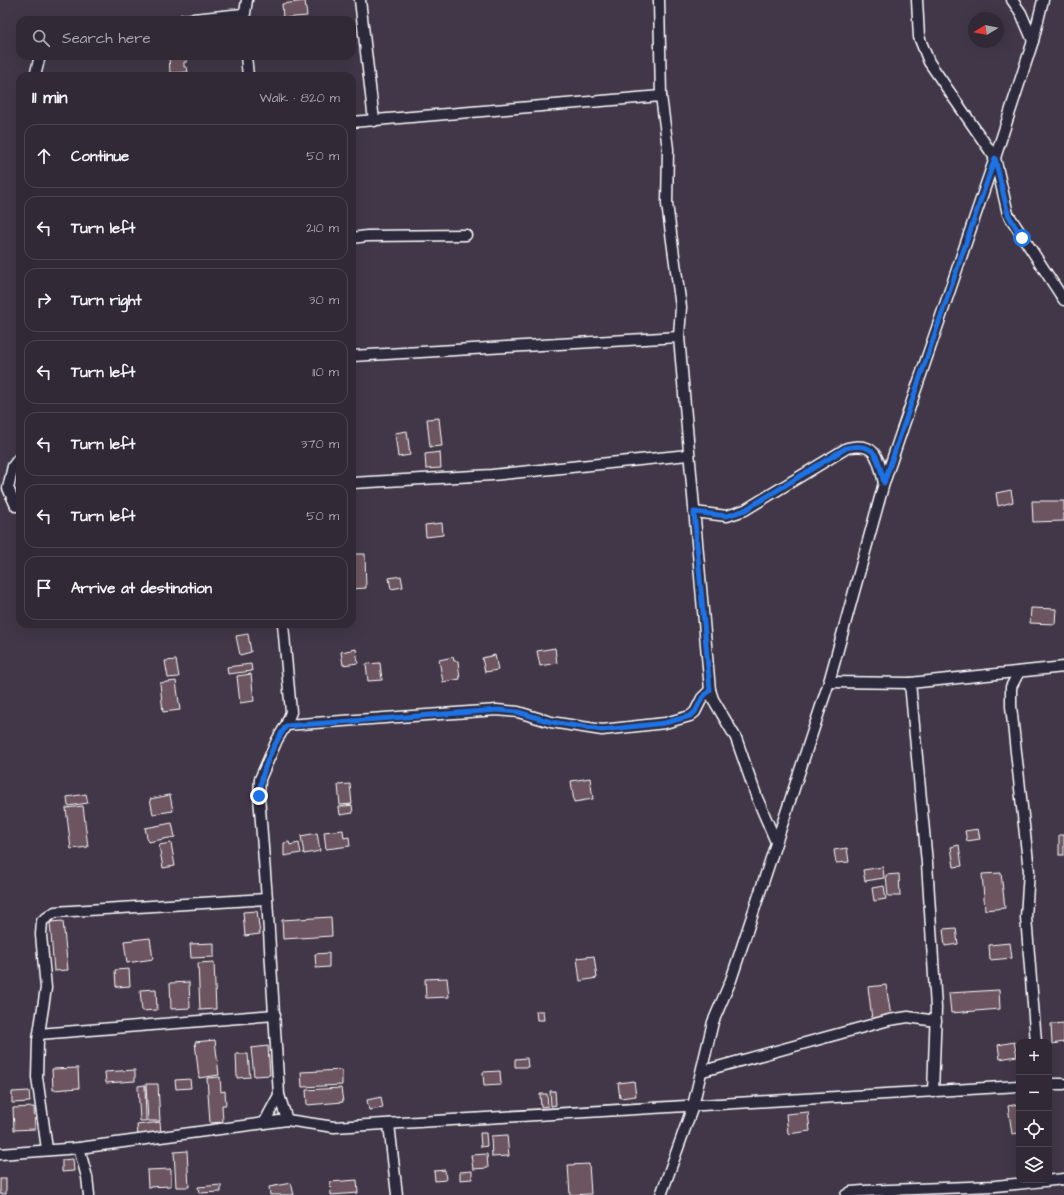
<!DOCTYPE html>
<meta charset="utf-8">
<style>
:root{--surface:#312936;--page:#39313e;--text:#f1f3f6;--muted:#a8a6ad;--line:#4c4551}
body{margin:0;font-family:"Architects Daughter",sans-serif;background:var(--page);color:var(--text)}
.controls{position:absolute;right:12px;bottom:12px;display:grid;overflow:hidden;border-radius:8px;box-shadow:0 4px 16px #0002}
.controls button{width:36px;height:36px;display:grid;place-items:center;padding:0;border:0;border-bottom:1px solid var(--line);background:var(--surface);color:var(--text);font:20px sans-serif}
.compass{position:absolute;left:968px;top:12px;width:36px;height:36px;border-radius:50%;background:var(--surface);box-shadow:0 4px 16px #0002;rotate:260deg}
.stop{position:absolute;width:12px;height:12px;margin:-9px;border:3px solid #1a73e8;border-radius:50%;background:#fff}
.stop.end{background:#1a73e8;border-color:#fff;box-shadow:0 1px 4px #0008}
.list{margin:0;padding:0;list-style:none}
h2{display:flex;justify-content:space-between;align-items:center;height:52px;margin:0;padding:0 16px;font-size:17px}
h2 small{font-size:13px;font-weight:400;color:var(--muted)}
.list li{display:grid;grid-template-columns:26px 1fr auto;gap:12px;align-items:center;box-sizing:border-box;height:64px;margin:0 8px 8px;padding:0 8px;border:1px solid var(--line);border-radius:12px}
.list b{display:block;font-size:15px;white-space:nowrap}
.list em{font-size:13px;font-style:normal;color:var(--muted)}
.icon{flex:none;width:22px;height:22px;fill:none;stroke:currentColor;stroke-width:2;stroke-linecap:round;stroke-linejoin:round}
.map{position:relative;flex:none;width:1064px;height:1195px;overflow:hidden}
.search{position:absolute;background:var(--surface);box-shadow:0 4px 16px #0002;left:16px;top:16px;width:340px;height:44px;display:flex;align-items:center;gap:10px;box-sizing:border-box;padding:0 14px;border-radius:12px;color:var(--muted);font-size:15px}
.panel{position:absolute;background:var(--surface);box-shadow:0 4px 16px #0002;left:16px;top:72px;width:340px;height:556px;border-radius:12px}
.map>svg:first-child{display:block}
.building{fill:#6c5560;stroke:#fff}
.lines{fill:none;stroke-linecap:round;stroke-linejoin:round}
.street-casing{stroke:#fff;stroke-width:13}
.street{stroke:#2f2a3d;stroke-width:10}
.route{stroke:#1a73e8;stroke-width:5}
</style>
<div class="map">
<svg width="1064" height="1195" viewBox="0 0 1064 1195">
<rect width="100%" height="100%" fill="#413748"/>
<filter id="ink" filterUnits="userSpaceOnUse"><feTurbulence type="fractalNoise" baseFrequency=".025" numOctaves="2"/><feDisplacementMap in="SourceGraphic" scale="8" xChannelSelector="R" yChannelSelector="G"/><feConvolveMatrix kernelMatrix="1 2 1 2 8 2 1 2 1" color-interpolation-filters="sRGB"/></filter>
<g filter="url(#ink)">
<g class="building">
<path d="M305,1L307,16L283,18L282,4Z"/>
<path d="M169,56H184V58H187V62H184V67H187L188,72L170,73Z"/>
<path d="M439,418L442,446L430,447L427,419Z"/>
<path d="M407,431L410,455L398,457L395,433Z"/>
<path d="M440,452L441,468L426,469L425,454Z"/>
<path d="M1011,490L1013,502L998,506L996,493Z"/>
<path d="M1032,501H1064V521L1033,522Z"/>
<path d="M442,523L443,535L426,537L425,525Z"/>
<path d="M352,554H365L366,588L352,589Z"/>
<path d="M401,576L403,587L391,589L389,578Z"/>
<path d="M1031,608L1056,609L1055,624L1030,623Z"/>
<path d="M248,634L251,652L240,655L236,636Z"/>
<path d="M555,648L557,663L540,666L537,651Z"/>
<path d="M356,649L358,663L343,665L341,652Z"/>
<path d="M495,655L498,670L485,672L482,658Z"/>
<path d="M453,657L454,661H458L460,679L443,682L439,660Z"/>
<path d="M176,660L179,677L168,678L165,661Z"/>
<path d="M380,663L382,680L368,681L366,664Z"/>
<path d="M251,664L252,671L228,674L227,667Z"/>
<path d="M251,674L254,701L240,703L237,676Z"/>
<path d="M176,681L180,710L163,712L160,683Z"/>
<path d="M590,778L593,799L574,802L571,781Z"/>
<path d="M350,784L352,804L340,805L338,785Z"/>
<path d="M86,794L88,803L68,806L67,797Z"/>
<path d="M170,795L173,811L153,814L150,799Z"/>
<path d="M352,805L353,813L340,815L339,807Z"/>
<path d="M83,806L88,847L71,849L66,808Z"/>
<path d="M172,823L175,837L148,842L145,828Z"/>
<path d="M978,829L980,839L967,841L965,831Z"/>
<path d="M343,830L344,838L349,837L350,846L326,849L324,832Z"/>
<path d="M317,833L320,851L304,854L301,836Z"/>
<rect x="1059" y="835" width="5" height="20"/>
<path d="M289,842L290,845L299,843L301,853L284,856V843Z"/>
<path d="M171,843L175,866L163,868L159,845Z"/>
<path d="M959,845L962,866L954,867L951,847Z"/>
<path d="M847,848L849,862L836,863L834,850Z"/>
<path d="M883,867L884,878L865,881L863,870Z"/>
<path d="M1001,873L1005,908L985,910L982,874Z"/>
<path d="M899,874L900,896H888L886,875Z"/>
<path d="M884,886L886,899L874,901L872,888Z"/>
<path d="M257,911L260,934L245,936L243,912Z"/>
<path d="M331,917L332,936L283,939L282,920Z"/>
<path d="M63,921L68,970L54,971L50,922Z"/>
<path d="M956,928L958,944L945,946L943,929Z"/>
<path d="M150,938L153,959L127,963L124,941Z"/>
<path d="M214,943V957L191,958L190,944Z"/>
<path d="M1010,943L1012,958L990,960L989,945Z"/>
<path d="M329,953V967L316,968L315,954Z"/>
<path d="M594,956L597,978L580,981L577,958Z"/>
<path d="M214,962L216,1009L200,1010L198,963Z"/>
<path d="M129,969L130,986L116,987L115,970Z"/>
<path d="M447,978L449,997L426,998L425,979Z"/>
<path d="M189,982L190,1008L171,1009L170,983Z"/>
<path d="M886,985L891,1016L872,1019L868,987Z"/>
<path d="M156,989L157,1010L142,1011L140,990Z"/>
<path d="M999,990L1000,1009L951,1013L949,993Z"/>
<path d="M536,1011H543L544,1020H537Z"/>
<path d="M1064,1023V1042L1052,1044L1051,1024Z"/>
<path d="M215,1040L219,1075L199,1078L195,1042Z"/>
<path d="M1014,1042L1017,1056L1000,1059L998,1045Z"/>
<path d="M268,1046L270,1075L254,1076L251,1048Z"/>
<path d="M236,1054H248L250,1077L237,1078Z"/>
<path d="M527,1058L528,1067H515V1059Z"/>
<path d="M78,1068L79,1088L53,1090L52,1069Z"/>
<path d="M135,1070V1081L106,1083L105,1072Z"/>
<path d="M342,1070V1085L302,1087L301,1072Z"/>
<path d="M500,1071L501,1085L484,1086L483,1072Z"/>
<path d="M220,1077L221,1092L225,1091L226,1105H222L223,1122L210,1123L207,1078Z"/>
<path d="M190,1079L191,1088L176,1089L175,1080Z"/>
<path d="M634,1081L636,1096L620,1098L618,1083Z"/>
<path d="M146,1084H158L160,1121H148Z"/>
<path d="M145,1085L146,1121H140L138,1086Z"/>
<path d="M341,1088L343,1102L307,1105L306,1090Z"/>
<path d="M29,1091L30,1102L12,1103V1092Z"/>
<path d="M550,1091H555L556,1105L551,1106Z"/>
<path d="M540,1094H547L548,1106L541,1107Z"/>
<path d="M381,1097L383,1108L369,1110L367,1100Z"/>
<path d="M1019,1104V1133L1012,1134L1008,1106Z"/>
<path d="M34,1107L35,1129L14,1130L13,1108Z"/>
<path d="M808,1112L810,1131L788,1134L786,1114Z"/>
<path d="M160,1122L161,1133L138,1136L137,1125Z"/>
<path d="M480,1133H486L487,1146L481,1147Z"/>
<path d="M507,1135L509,1156L492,1157L491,1136Z"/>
<path d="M187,1151L189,1187H176L174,1152Z"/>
<path d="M487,1154L488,1168L473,1169L471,1155Z"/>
<path d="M73,1159L74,1171L62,1172V1160Z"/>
<path d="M589,1164L591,1194L570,1195L568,1165Z"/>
<path d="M171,1169V1186L148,1187L147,1170Z"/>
<path d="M445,1170L446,1180L435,1181L434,1171Z"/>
<path d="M472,1171V1179L460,1180V1172Z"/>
<rect x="0" y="1179" width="6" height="15"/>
<path d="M357,1180L358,1193L331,1195L330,1182Z"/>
<path d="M291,1183L294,1195H270L269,1187Z"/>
<path d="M221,1185V1192L199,1193L198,1187Z"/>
</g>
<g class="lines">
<defs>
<g id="street">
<path d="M360,0L374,121"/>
<path d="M659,0L661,96L668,149L667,204L681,307L679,337L710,690L713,699L736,738L757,798L776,842"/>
<path d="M917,0L919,37L929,62L995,158L1008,214L1064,300"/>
<path d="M1012,0L1021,13L1033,41"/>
<path d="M183,20L243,14"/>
<path d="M244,20L247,0"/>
<path d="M246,56L248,76"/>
<path d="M35,76L40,56"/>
<path d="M352,122L661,96"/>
<path d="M352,238L367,236L466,235"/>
<path d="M352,356L679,337"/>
<path d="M20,457L13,466L8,488L16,506L20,505"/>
<path d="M352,483L492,475L688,455"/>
<path d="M694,512L727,516L745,510L847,448C877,441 878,459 884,483"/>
<path d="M283,624L291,712L286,725L277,740L260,779L259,796L267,899L279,1095L287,1120"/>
<path d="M1019,672L1011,687V706L1029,871L1026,917L1036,1042"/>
<path d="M829,682L910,683L1064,667"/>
<path d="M910,683L927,863L936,1008L933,1092"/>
<path d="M286,725L497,710L518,712L551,722L602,730L665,723L690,716L695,712L702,698L710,690"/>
<path d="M39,1034L275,1015"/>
<path d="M703,1071L889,1020L908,1017L936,1021"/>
<path d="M1049,1084H1064"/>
<path d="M264,1123L279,1095"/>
<path d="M389,1124L397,1195"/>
<path d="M79,1148L87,1177L89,1195"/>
<path d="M47,1149L37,1077L38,1040L46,988L41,935L42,921L55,912L267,899"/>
<path d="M0,1154L79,1148L287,1120L334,1127L1019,1086"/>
<path d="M661,1195L693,1106L713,1022L731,980L829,682L884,483L995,158L1033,41L1043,0"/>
<path d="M846,1195L851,1192L863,1191L995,1186L1064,1179"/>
</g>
</defs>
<use href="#street" class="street-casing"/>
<use href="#street" class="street"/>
</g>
</g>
<g class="lines" filter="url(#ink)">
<path class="route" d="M259,796C261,770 272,747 286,726L498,710L518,712L551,722L602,730L665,723L690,716L695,712L702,698L710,690L694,512L727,516L745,510L846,448C877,441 878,459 884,483L995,158L1008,214L1022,238"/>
</g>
</svg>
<div class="controls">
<button>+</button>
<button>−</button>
<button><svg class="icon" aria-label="locate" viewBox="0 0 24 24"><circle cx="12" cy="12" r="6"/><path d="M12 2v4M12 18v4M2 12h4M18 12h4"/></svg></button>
<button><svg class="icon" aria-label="layers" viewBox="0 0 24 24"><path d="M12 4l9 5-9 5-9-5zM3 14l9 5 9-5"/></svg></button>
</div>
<svg class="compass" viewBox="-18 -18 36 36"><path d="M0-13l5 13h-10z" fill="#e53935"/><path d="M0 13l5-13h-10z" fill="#a8a6ad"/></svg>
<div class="stop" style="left:1022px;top:238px"></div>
<div class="stop end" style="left:259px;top:796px"></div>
<div class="search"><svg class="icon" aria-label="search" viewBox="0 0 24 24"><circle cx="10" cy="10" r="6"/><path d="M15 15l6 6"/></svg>Search here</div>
<section class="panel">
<h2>11 min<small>Walk · 820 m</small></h2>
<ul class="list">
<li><svg class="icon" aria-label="ahead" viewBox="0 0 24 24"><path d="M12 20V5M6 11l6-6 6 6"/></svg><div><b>Continue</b></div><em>50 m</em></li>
<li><svg class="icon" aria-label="left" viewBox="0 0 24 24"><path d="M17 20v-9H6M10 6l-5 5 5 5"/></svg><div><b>Turn left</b></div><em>210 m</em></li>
<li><svg class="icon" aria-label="right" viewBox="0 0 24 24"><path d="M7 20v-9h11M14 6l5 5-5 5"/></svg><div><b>Turn right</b></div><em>30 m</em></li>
<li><svg class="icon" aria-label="left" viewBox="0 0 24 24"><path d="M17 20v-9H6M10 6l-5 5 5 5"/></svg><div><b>Turn left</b></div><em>110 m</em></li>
<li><svg class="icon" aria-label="left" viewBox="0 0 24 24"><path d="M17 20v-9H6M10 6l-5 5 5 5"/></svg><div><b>Turn left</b></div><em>370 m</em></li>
<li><svg class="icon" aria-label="left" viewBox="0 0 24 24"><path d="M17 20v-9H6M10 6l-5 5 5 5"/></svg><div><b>Turn left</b></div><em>50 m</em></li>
<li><svg class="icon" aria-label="arrive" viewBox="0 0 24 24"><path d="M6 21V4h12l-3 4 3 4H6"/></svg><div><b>Arrive at destination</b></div></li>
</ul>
</section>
</div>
